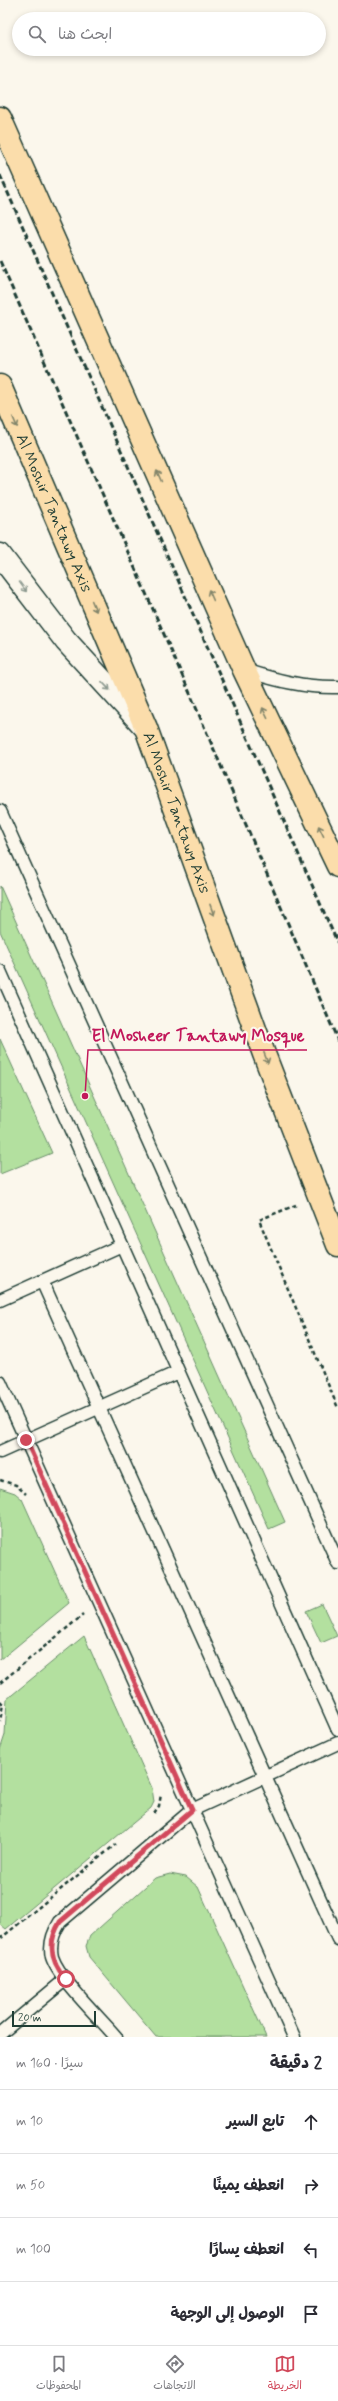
<!DOCTYPE html>
<html lang="ar">
<meta charset="utf-8">
<style>
:root{--surface:#fff;--page:#f7f7f7;--text:#2b2b33;--muted:#7c7c81;--line:#e1e1e2;--accent:#d1495b}
body{margin:0;font-family:Mynerve,"Playpen Sans Arabic",sans-serif;background:var(--page);color:var(--text);direction:rtl}
.scale{position:absolute;left:12px;bottom:10px;width:84px;box-sizing:border-box;padding-left:4px;border:2px solid #1f3d34;border-top:0;font-size:11px;line-height:14px;white-space:nowrap;color:#1f3d34;-webkit-text-stroke:3px #fbf7ec;paint-order:stroke}
.stop{position:absolute;width:12px;height:12px;margin:-9px;border:3px solid #d1495b;border-radius:50%;background:#fff}
.stop.end{background:#d1495b;border-color:#fff;box-shadow:0 1px 4px #0008}
.list{margin:0;padding:0;list-style:none}
h2{display:flex;justify-content:space-between;align-items:center;height:52px;margin:0;padding:0 16px;font-size:17px}
h2 small{font-size:13px;font-weight:400;color:var(--muted)}
.list li{display:grid;grid-template-columns:26px 1fr auto;gap:12px;align-items:center;box-sizing:border-box;height:64px;padding:0 16px;border-top:1px solid var(--line)}
.list b{display:block;font-size:15px;white-space:nowrap}
.list em{font-size:13px;font-style:normal;color:var(--muted)}
.icon{flex:none;width:22px;height:22px;fill:none;stroke:currentColor;stroke-width:2;stroke-linecap:round;stroke-linejoin:round}
.map{position:relative;flex:none;width:338px;height:2037px;overflow:hidden;direction:ltr}
.search{position:absolute;background:var(--surface);box-shadow:0 2px 6px #0003;left:12px;right:12px;top:12px;height:44px;display:flex;align-items:center;gap:10px;box-sizing:border-box;padding:0 14px;border-radius:22px;color:var(--muted);font-size:15px}
.sheet{height:308px;background:var(--surface)}
nav{display:flex;justify-content:space-around;align-items:center;box-sizing:border-box;height:56px;border-top:1px solid var(--line);background:var(--surface);font-size:11px;color:var(--muted)}
nav a{display:grid;justify-items:center;gap:2px}
nav .on{color:var(--accent)}
.map>svg:first-child{display:block}
.garden{fill:#b3e09f;stroke:#698e6a}
.lines{fill:none;stroke-linecap:round;stroke-linejoin:round}
.service-casing{stroke:#1f3d34;stroke-width:15}
.tertiary-casing{stroke:#1f3d34;stroke-width:25}
.trunk-casing{stroke:#1f3d34;stroke-width:25}
.path{stroke:#1f3d34;stroke-width:2.5;stroke-dasharray:4 3;stroke-linecap:butt}
.service{stroke:#fbf7ec;stroke-width:12}
.tertiary{stroke:#fbf7ec;stroke-width:22}
.trunk{stroke:#fbddab;stroke-width:22}
.rail{stroke:#1f3d34;stroke-width:3;stroke-dasharray:6 3;stroke-linecap:butt}
.oneway{stroke:#82856a}
.oneway2{stroke:#8d9a90}
.route{stroke:#d1495b;stroke-width:5}
.labels{text-anchor:middle;dominant-baseline:central;stroke-width:4;stroke-linejoin:round;paint-order:stroke}
.street-label{font-size:16px;fill:#1f3d34;stroke:#fbf7ec}
.leader{fill:none;stroke:#c2185b;stroke-width:1.5}
.callout-dot{fill:#c2185b;stroke:#fbf7ec;stroke-width:1.5}
.callout-label{font-size:17px;text-anchor:middle;font-weight:bold;fill:#c2185b;stroke:#fbf7ec;stroke-width:4;stroke-linejoin:round;paint-order:stroke}
</style>
<div class="map">
<svg width="338" height="2037" viewBox="0 0 338 2037">
<rect width="100%" height="100%" fill="#fbf7ec"/>
<filter id="ink" filterUnits="userSpaceOnUse"><feTurbulence type="fractalNoise" baseFrequency=".025" numOctaves="2"/><feDisplacementMap in="SourceGraphic" scale="8" xChannelSelector="R" yChannelSelector="G"/><feConvolveMatrix kernelMatrix="1 2 1 2 8 2 1 2 1" color-interpolation-filters="sRGB"/></filter>
<g filter="url(#ink)">
<g class="garden">
<path d="M0,886L285,1522L269,1529L0,931Z"/>
<path d="M0,1039L52,1153L0,1174Z"/>
<path d="M0,1488L15,1493L22,1499L69,1603L0,1660Z"/>
<path d="M322,1604L337,1636L321,1643L306,1611Z"/>
<path d="M84,1636L152,1788L154,1802L151,1808L6,1929L0,1924V1750L5,1735L7,1699Z"/>
<path d="M170,1874L186,1877L198,1887L266,2037H156L89,1957L86,1946L90,1936L155,1878Z"/>
</g>
<g class="lines">
<defs>
<g id="service">
<path d="M244,670C275,680 306,688 338,687"/>
<path d="M0,811L338,1563"/>
<path d="M0,971L338,1730"/>
<path d="M42,1281L338,1939"/>
<path d="M0,1300L122,1245"/>
<path d="M0,1382L294,2037"/>
<path d="M0,1452L178,1372"/>
<path d="M0,2034L66,1979"/>
<path d="M116,2037C100,2018 59,1979 52,1957C49,1944 53,1933 60,1922L192,1810L338,1743"/>
</g>
<path id="tertiary" d="M0,555L66,641L145,727"/>
<g id="trunk">
<path d="M0,118L244,670L338,866"/>
<path id="s1" d="M0,386L146,728L264,1054L338,1245"/>
</g>
</defs>
<use href="#service" class="service-casing"/>
<use href="#tertiary" class="tertiary-casing"/>
<use href="#trunk" class="trunk-casing"/>
<g class="path">
<path d="M296,1205L259,1220L338,1408"/>
<path d="M0,1480L16,1485L26,1494"/>
<path d="M0,1683L83,1615"/>
<path d="M0,1701L3,1704L0,1721"/>
<path d="M154,1813L159,1806L161,1794"/>
<path d="M0,1939L116,1844"/>
</g>
<use href="#service" class="service"/>
<use href="#tertiary" class="tertiary"/>
<use href="#trunk" class="trunk"/>
<g class="rail">
<path d="M0,175L338,944"/>
<path d="M0,261L192,698L338,1041"/>
</g>
</g>
<defs><path id="oneway-shaft" d="M-6 0H5M1.5-3L5.5 0L1.5 3" fill="none" stroke-width="1.6" stroke-linecap="round" stroke-linejoin="round"/></defs>
<g class="oneway">
<use href="#oneway-shaft" transform="translate(15 422) rotate(67)"/>
<use href="#oneway-shaft" transform="translate(159 476) rotate(-114)"/>
<use href="#oneway-shaft" transform="translate(211 595) rotate(-114)"/>
<use href="#oneway-shaft" transform="translate(94 606) rotate(67)"/>
<use href="#oneway-shaft" transform="translate(265 713) rotate(-116)"/>
<use href="#oneway-shaft" transform="translate(321 831) rotate(-116)"/>
<use href="#oneway-shaft" transform="translate(212 910) rotate(70)"/>
<use href="#oneway-shaft" transform="translate(266 1058) rotate(69)"/>
</g>
<g class="oneway2">
<use href="#oneway-shaft" transform="translate(23 587) rotate(54)"/>
<use href="#oneway-shaft" transform="translate(106 686) rotate(47)"/>
</g>
</g>
<g class="lines" filter="url(#ink)">
<path class="route" d="M26,1440L192,1810L60,1922C47,1943 50,1961 66,1979"/>
</g>
<g class="labels">
<g class="street-label">
<text stroke="none"><textPath href="#s1" startOffset="138">Al Moshir Tantawy Axis</textPath></text>
<text stroke="none"><textPath href="#s1" startOffset="462">Al Moshir Tantawy Axis</textPath></text>
</g>
</g>
<path class="leader" d="M85 1096L88 1050H307"/>
<circle class="callout-dot" cx="85" cy="1096" r="4"/>
<g class="callout-label">
<text x="198" y="1041">El Mosheer Tantawy Mosque</text>
</g>
</svg>
<div class="scale">20 m</div>
<div class="stop" style="left:66px;top:1979px"></div>
<div class="stop end" style="left:26px;top:1440px"></div>
<div class="search"><svg class="icon" aria-label="search" viewBox="0 0 24 24"><circle cx="10" cy="10" r="6"/><path d="M15 15l6 6"/></svg>ابحث هنا</div>
</div>
<section class="sheet">
<h2>2 دقيقة<small>سيرًا · 160 m</small></h2>
<ul class="list">
<li><svg class="icon" aria-label="ahead" viewBox="0 0 24 24"><path d="M12 20V5M6 11l6-6 6 6"/></svg><div><b>تابع السير</b></div><em>10 m</em></li>
<li><svg class="icon" aria-label="right" viewBox="0 0 24 24"><path d="M7 20v-9h11M14 6l5 5-5 5"/></svg><div><b>انعطف يمينًا</b></div><em>50 m</em></li>
<li><svg class="icon" aria-label="left" viewBox="0 0 24 24"><path d="M17 20v-9H6M10 6l-5 5 5 5"/></svg><div><b>انعطف يسارًا</b></div><em>100 m</em></li>
<li><svg class="icon" aria-label="arrive" viewBox="0 0 24 24"><path d="M6 21V4h12l-3 4 3 4H6"/></svg><div><b>الوصول إلى الوجهة</b></div></li>
</ul>
</section>
<nav>
<a class="on"><svg class="icon" aria-label="map" viewBox="0 0 24 24"><path d="M3 6l6-2 6 2 6-2v14l-6 2-6-2-6 2zM9 4v14M15 6v14"/></svg>الخريطة</a>
<a><svg class="icon" aria-label="directions" viewBox="0 0 24 24"><path d="M12 3l9 9-9 9-9-9zM9 14v-3h6M13 9l2 2-2 2"/></svg>الاتجاهات</a>
<a><svg class="icon" aria-label="saved" viewBox="0 0 24 24"><path d="M7 4h10v16l-5-4-5 4z"/></svg>المحفوظات</a>
</nav>
